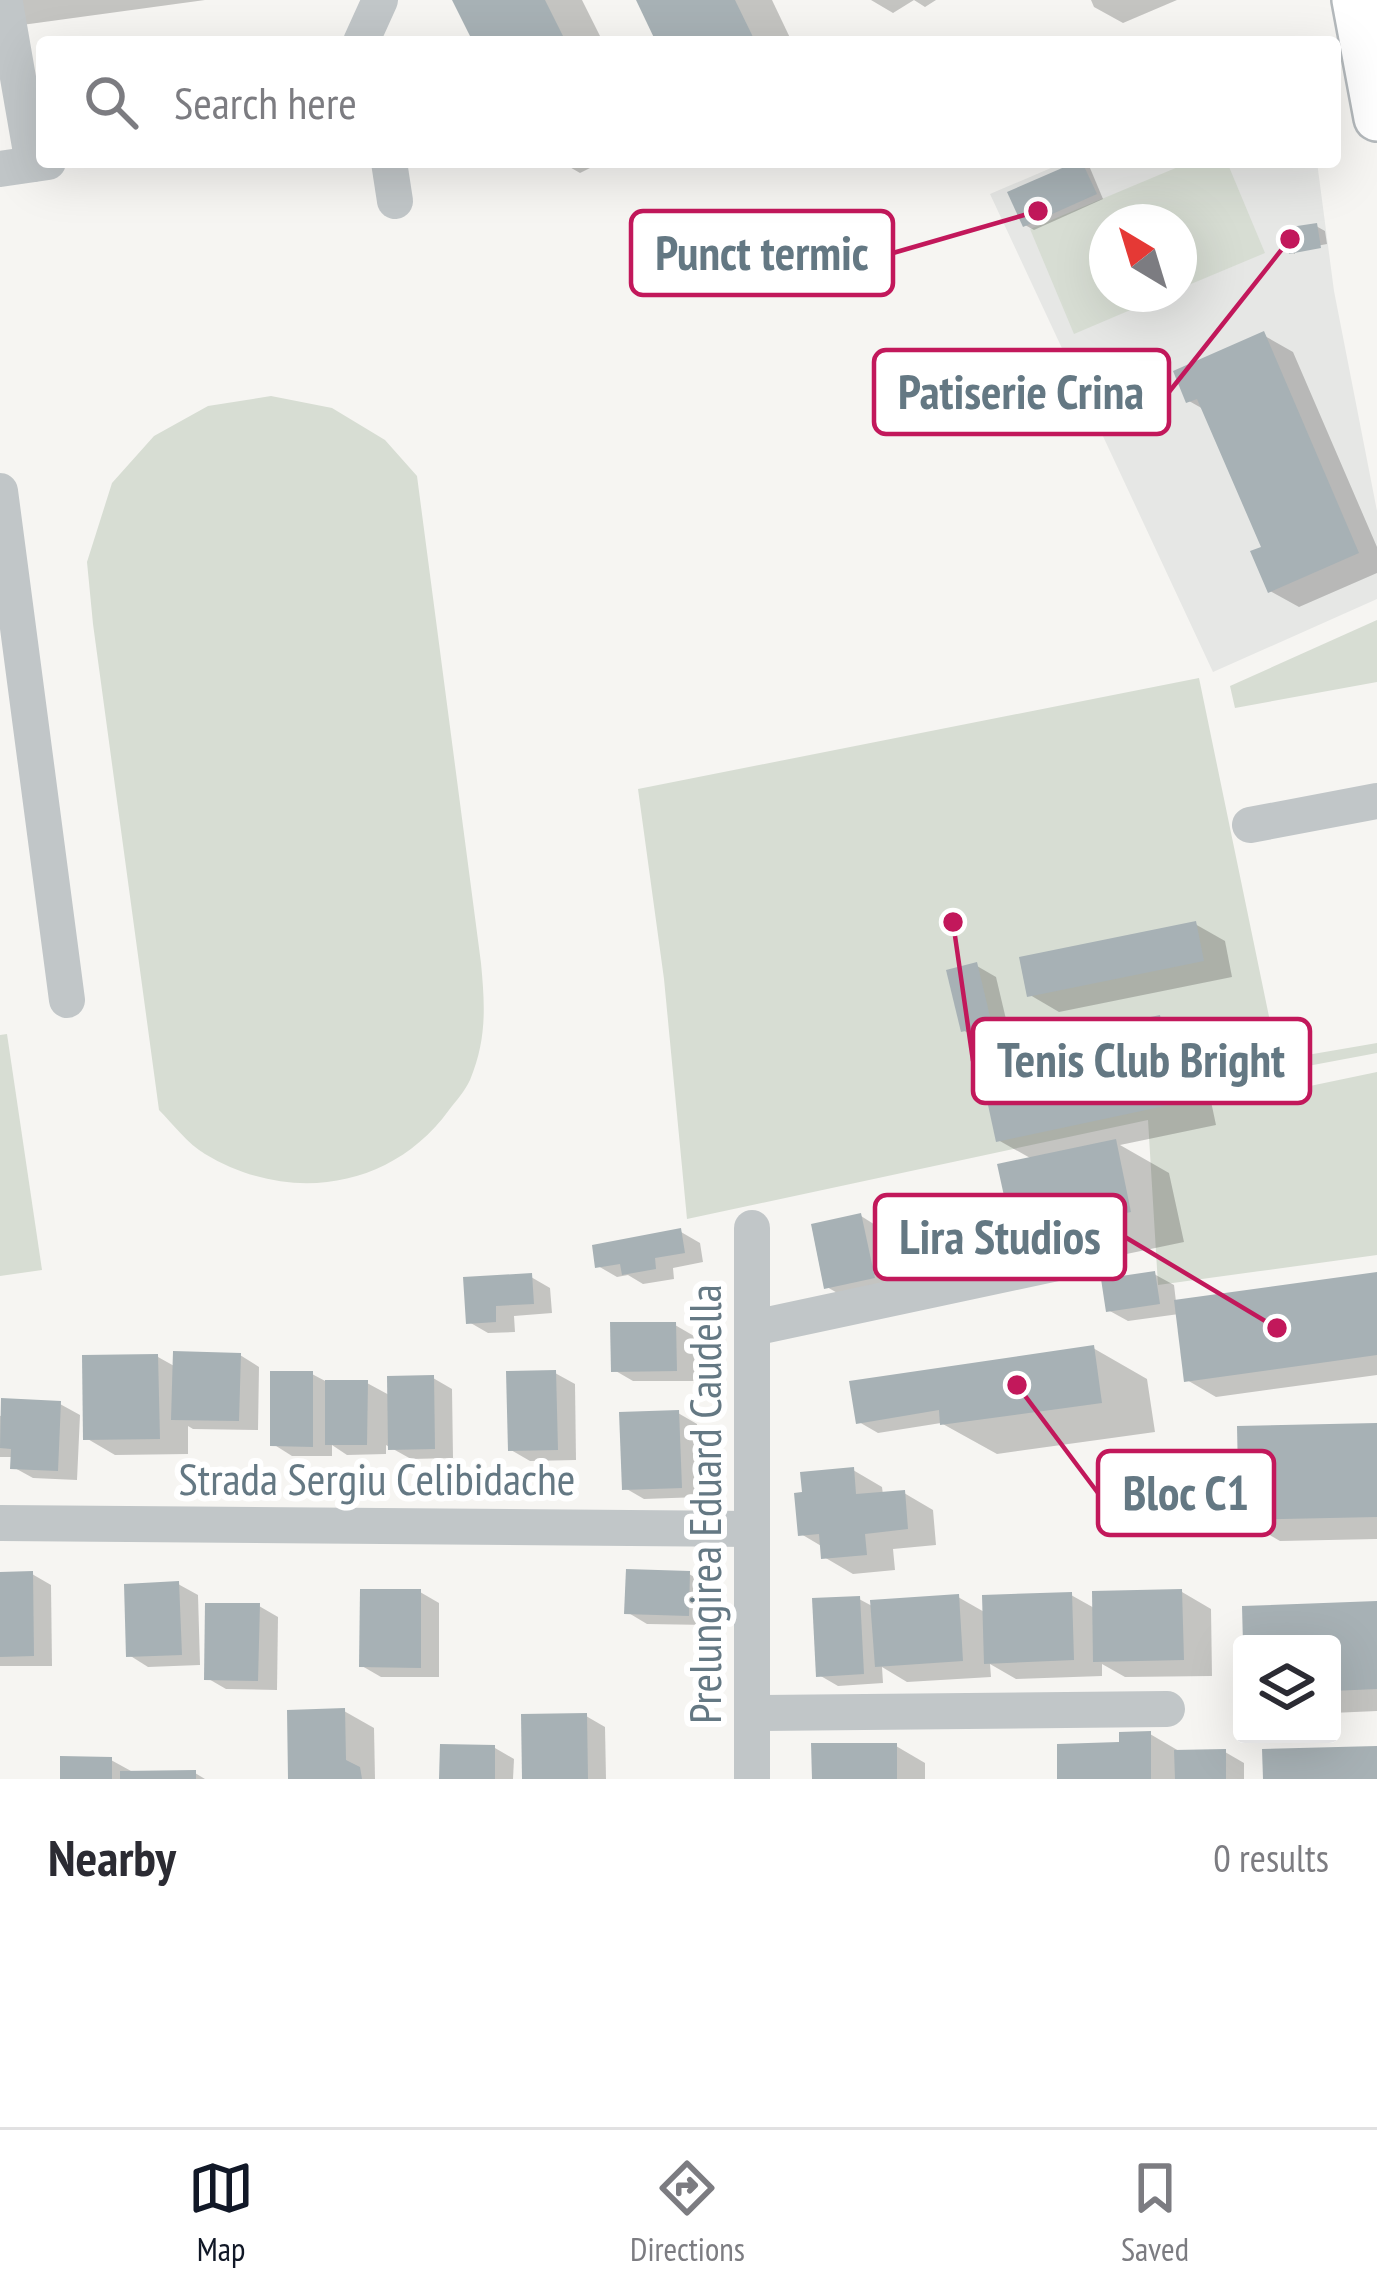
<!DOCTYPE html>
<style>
:root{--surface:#fff;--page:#f7f7f7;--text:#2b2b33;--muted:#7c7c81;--line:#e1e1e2;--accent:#111827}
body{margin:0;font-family:"PT Sans Narrow",sans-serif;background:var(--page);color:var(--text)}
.controls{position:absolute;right:36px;bottom:36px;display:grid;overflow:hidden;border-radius:12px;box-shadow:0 12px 48px #0002}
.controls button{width:108px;height:108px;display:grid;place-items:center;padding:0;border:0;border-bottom:3px solid var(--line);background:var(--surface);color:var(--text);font:60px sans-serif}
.compass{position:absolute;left:1089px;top:204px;width:108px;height:108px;border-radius:50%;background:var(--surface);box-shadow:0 12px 48px #0002;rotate:322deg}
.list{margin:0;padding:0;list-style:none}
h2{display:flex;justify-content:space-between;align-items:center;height:156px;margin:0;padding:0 48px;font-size:51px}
h2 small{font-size:39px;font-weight:400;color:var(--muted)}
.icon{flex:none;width:66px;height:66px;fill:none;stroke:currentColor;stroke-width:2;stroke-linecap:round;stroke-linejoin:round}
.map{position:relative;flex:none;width:1377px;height:1779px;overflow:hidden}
.search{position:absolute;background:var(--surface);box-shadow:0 12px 48px #0002;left:36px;right:36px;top:36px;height:132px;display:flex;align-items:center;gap:30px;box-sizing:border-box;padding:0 42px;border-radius:12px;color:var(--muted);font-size:45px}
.sheet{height:348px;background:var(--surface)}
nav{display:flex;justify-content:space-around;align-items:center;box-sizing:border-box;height:168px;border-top:3px solid var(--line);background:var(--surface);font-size:33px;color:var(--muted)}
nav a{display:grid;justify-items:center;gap:6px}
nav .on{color:var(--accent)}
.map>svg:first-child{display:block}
.built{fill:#e6e7e5;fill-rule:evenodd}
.green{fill:#d7ddd3}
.shadow{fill:#0003}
.building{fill:#a7b1b5}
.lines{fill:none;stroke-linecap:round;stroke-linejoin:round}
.major-casing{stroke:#b4b9bc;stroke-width:50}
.minor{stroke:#c1c6c8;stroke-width:36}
.major{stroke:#fff;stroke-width:45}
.labels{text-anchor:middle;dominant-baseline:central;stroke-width:12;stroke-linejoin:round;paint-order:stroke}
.street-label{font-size:45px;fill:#647883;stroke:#fff}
.leader{fill:none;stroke:#c2185b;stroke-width:4.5}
.callout-dot{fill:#c2185b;stroke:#fff;stroke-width:4.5}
.callout{fill:#fff;stroke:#c2185b;stroke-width:4.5}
.callout-label{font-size:48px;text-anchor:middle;font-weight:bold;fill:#647883}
</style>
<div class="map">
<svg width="1377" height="1779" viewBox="0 0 1377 1779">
<rect width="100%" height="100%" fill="#f6f5f2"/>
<path class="built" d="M1065,162H1317L1334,291L1377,511V599L1213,672L990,194ZM1107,222H1179V294H1107Z"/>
<g class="green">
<path d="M1190,162H1227L1265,253L1179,289V222H1107V294H1168L1074,334L1030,229Z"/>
<path d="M271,396L332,408L385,440L417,476L481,963C485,1006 487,1039 470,1080C465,1091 456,1101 449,1110C391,1190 288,1204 205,1154C188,1144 173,1124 159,1110L93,624L87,562L112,483L154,436L208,406Z"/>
<path d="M1377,620V682L1235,708L1230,686Z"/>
<path d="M1199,678L1278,1060L1377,1043V1053L1281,1071L1286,1091L1377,1072V1255L1158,1285L1148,1120L687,1219L664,979L638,789Z"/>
<path d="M7,1034L42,1270L0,1276V1035Z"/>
</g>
<g class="shadow">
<path d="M0,0H205L0,28Z"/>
<path d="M456,0H582L603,42H476Z"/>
<path d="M640,0H772L792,42H660Z"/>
<path d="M871,0H936L925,7L914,0L893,13Z"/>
<path d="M1091,0H1177L1123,23L1094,7Z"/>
<path d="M561,162H602L580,173Z"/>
<path d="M1081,163L1090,168L1103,199L1034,230L1025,225Z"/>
<path d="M1316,226L1325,231L1327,244L1295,250V254L1291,252Z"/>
<path d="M1263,335L1293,352L1377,547V573L1299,607L1270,591L1265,549L1205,410L1189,401Z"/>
<path d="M1195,924L1225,941L1232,977L1059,1012L1030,995Z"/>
<path d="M977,966L996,977L1010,1036L983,1042L963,1030Z"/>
<path d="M1160,1018L1198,1040L1216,1125L1120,1145L1169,1173L1184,1242L1069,1266L1015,1235L1032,1159L998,1140Z"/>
<path d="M861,1216L880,1228L893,1288L846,1298L827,1287Z"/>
<path d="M681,1232L700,1243L703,1262L673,1268L674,1279L643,1284L628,1275L617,1277L598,1266Z"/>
<path d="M1154,1274L1174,1285L1176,1302L1377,1275V1375L1216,1397L1187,1380L1179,1314L1128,1321L1108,1310Z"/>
<path d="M531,1277L550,1288L552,1313L514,1316L515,1332L488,1333L469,1322Z"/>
<path d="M675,1325L694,1336L695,1381H633L614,1370Z"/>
<path d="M1093,1348L1147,1379L1155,1432L997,1454L941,1423L878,1433L859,1422Z"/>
<path d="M240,1355L259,1367L258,1430L193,1429L188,1426V1454L115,1455L86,1438L158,1357L176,1367Z"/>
<path d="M555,1373L575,1384L576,1460L530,1461L511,1450Z"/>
<path d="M312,1374L329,1383H367L391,1396L433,1378L452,1389L453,1458L411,1459L386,1445V1454L347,1455L332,1445V1456H292L273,1444Z"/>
<path d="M60,1404L80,1415L77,1480L33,1478L13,1467L14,1457H0V1416Z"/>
<path d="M678,1413L697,1424L700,1497L644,1499L625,1488Z"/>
<path d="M1377,1426V1539L1280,1541L1242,1519Z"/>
<path d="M853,1470L882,1487L883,1495L904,1493L933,1510L936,1545L893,1549L895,1570L853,1574L824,1557L823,1547L801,1534Z"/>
<path d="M32,1574L51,1585L52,1666H0V1575Z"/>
<path d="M689,1574L709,1585L708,1625L647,1624L627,1612Z"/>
<path d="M178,1584L198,1595L200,1665L148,1667L129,1655Z"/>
<path d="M420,1592L439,1603V1677H381L362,1666Z"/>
<path d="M1182,1592L1211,1609L1212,1676L1125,1677L1102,1664V1676L1016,1679L990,1664L991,1677L907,1682L882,1667L883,1683L838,1686L819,1675L859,1599L874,1607L958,1597L986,1613L1071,1595L1096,1609Z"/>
<path d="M1377,1604V1711L1332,1713V1644H1246Z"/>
<path d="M259,1606L278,1617L277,1690L226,1689L207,1678Z"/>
<path d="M344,1711L374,1728L375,1779H291Z"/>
<path d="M586,1716L605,1727L606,1779H525Z"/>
<path d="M1150,1734L1179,1751L1225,1752L1244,1763V1779H1060L1122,1745Z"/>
<path d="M896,1746L925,1763V1779H815Z"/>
<path d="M495,1748L514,1759L513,1779H442Z"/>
<path d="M111,1760L131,1771L195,1773L205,1779H63Z"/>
</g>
<g class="building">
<path d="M452,0H545L566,42H473Z"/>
<path d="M636,0H735L753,37L742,42H656Z"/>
<path d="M1076,162H1082L1097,194L1023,227L1007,192Z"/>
<path d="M1317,223L1321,248L1289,254L1284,228Z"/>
<path d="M1264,331L1359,553L1268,593L1250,551L1261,547L1197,399L1186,403L1173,371Z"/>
<path d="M1196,921L1204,961L1027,997L1019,957Z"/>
<path d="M977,962L992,1025L961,1032L946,970Z"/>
<path d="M1160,1015L1179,1103L996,1142L977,1054Z"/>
<path d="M1116,1139L1131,1212L1013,1237L997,1164Z"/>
<path d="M861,1213L875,1278L824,1289L811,1224Z"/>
<path d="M681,1228L685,1253L655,1258L656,1269L622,1275L620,1264L595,1268L592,1245Z"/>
<path d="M1155,1271L1160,1304L1106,1312L1101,1279Z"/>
<path d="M1377,1272V1355L1184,1382L1174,1300Z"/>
<path d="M532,1273L534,1304L496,1306V1322L466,1324L463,1277Z"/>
<path d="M610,1322H676L677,1371L611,1372Z"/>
<path d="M1094,1345L1102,1403L940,1425L939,1410L856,1424L849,1381Z"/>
<path d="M173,1351L241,1353L239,1421L171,1420Z"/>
<path d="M158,1354L160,1439L83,1440L82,1355Z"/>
<path d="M556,1370L558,1450L508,1451L506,1371Z"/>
<path d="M270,1371H313V1447L270,1446Z"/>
<path d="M434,1375L435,1449L388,1450L387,1376Z"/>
<path d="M325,1380H368L367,1445H325Z"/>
<path d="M1,1398L61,1401L58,1471L10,1469L11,1449L0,1448Z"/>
<path d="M679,1410L682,1488L622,1490L619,1412Z"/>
<path d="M1377,1423V1517L1239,1520L1237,1426Z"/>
<path d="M854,1467L856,1494L905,1490L908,1529L865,1534L867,1555L821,1559L819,1534L798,1536L794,1493L802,1492L800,1472Z"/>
<path d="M626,1569L690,1571L689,1616L624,1614Z"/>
<path d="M33,1571L34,1656L0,1657V1572Z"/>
<path d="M179,1581L182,1655L126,1657L124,1584Z"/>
<path d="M360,1589H421V1668L359,1667Z"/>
<path d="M1182,1589L1184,1660L1093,1662L1092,1591Z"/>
<path d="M1072,1592L1074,1660L984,1664L982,1595Z"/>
<path d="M959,1594L963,1661L875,1667L870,1600Z"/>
<path d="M860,1596L864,1674L816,1677L812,1598Z"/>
<path d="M1377,1601V1689L1332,1691V1644H1243L1242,1606Z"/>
<path d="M205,1603H260L258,1681L204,1680Z"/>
<path d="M345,1708L346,1760L360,1767L362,1779H288L287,1710Z"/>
<path d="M587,1713L588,1779H522L521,1714Z"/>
<path d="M1151,1731V1779H1057V1744L1119,1742V1732Z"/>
<path d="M811,1743H897V1779H812Z"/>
<path d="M440,1744L495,1745V1779H439Z"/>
<path d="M1377,1746V1779H1263L1262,1749Z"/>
<path d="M1226,1749V1779H1175L1174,1750Z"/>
<path d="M60,1756L112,1757V1779H60Z"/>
<path d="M196,1770V1779H120V1771Z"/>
</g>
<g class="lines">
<defs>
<path id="major" d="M1355,0L1377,118"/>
</defs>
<use href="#major" class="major-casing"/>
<g class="minor">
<path d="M5,3L33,164"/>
<path d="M361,42L380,0"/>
<path d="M389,162L395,201"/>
<path d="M0,169L48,162"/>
<path d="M0,491L67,1000"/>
<path d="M1250,825L1377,801"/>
<path d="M753,1328L1081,1258"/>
<path d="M0,1523L752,1529"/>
<path d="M752,1713L1167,1709"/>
<path d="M752,1779V1228"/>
</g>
<use href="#major" class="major"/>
</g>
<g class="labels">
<g class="street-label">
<text x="377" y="1478">Strada Sergiu Celibidache</text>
<text transform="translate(704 1504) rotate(-90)">Prelungirea Eduard Caudella</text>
</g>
</g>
<path class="leader" d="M1038 211L893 253M1290 239L1169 392M953 922L973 1061M1277 1328L1125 1237M1017 1385L1098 1493"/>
<g class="callout-dot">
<circle cx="1038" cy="211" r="12"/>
<circle cx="1290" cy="239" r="12"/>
<circle cx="953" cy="922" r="12"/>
<circle cx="1277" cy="1328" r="12"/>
<circle cx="1017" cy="1385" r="12"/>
</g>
<g class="callout">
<rect x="631" y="211" width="262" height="84" rx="12"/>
<rect x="874" y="350" width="295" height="84" rx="12"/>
<rect x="973" y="1019" width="337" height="84" rx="12"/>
<rect x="875" y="1195" width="250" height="84" rx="12"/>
<rect x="1098" y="1451" width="176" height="84" rx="12"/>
</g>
<g class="callout-label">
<text x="762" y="270">Punct termic</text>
<text x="1021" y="409">Patiserie Crina</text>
<text x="1141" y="1077">Tenis Club Bright</text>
<text x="1000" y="1254">Lira Studios</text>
<text x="1186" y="1510">Bloc C1</text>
</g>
</svg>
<div class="controls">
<button><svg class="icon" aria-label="layers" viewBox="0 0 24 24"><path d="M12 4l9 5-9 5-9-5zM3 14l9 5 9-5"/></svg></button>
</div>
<svg class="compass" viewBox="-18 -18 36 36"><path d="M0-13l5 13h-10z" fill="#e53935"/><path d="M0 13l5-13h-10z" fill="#7c7c81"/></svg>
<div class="search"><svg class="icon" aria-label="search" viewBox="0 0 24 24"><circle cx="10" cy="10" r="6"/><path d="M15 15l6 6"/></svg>Search here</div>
</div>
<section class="sheet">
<h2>Nearby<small>0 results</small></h2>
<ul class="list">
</ul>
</section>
<nav>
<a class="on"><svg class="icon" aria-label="map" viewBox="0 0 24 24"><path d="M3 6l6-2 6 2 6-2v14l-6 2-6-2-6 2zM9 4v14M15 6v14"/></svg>Map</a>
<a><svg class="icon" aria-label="directions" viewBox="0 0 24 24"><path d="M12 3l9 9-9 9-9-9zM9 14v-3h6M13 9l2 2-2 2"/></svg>Directions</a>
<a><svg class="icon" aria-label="saved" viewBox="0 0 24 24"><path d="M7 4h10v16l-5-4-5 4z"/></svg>Saved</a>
</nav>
